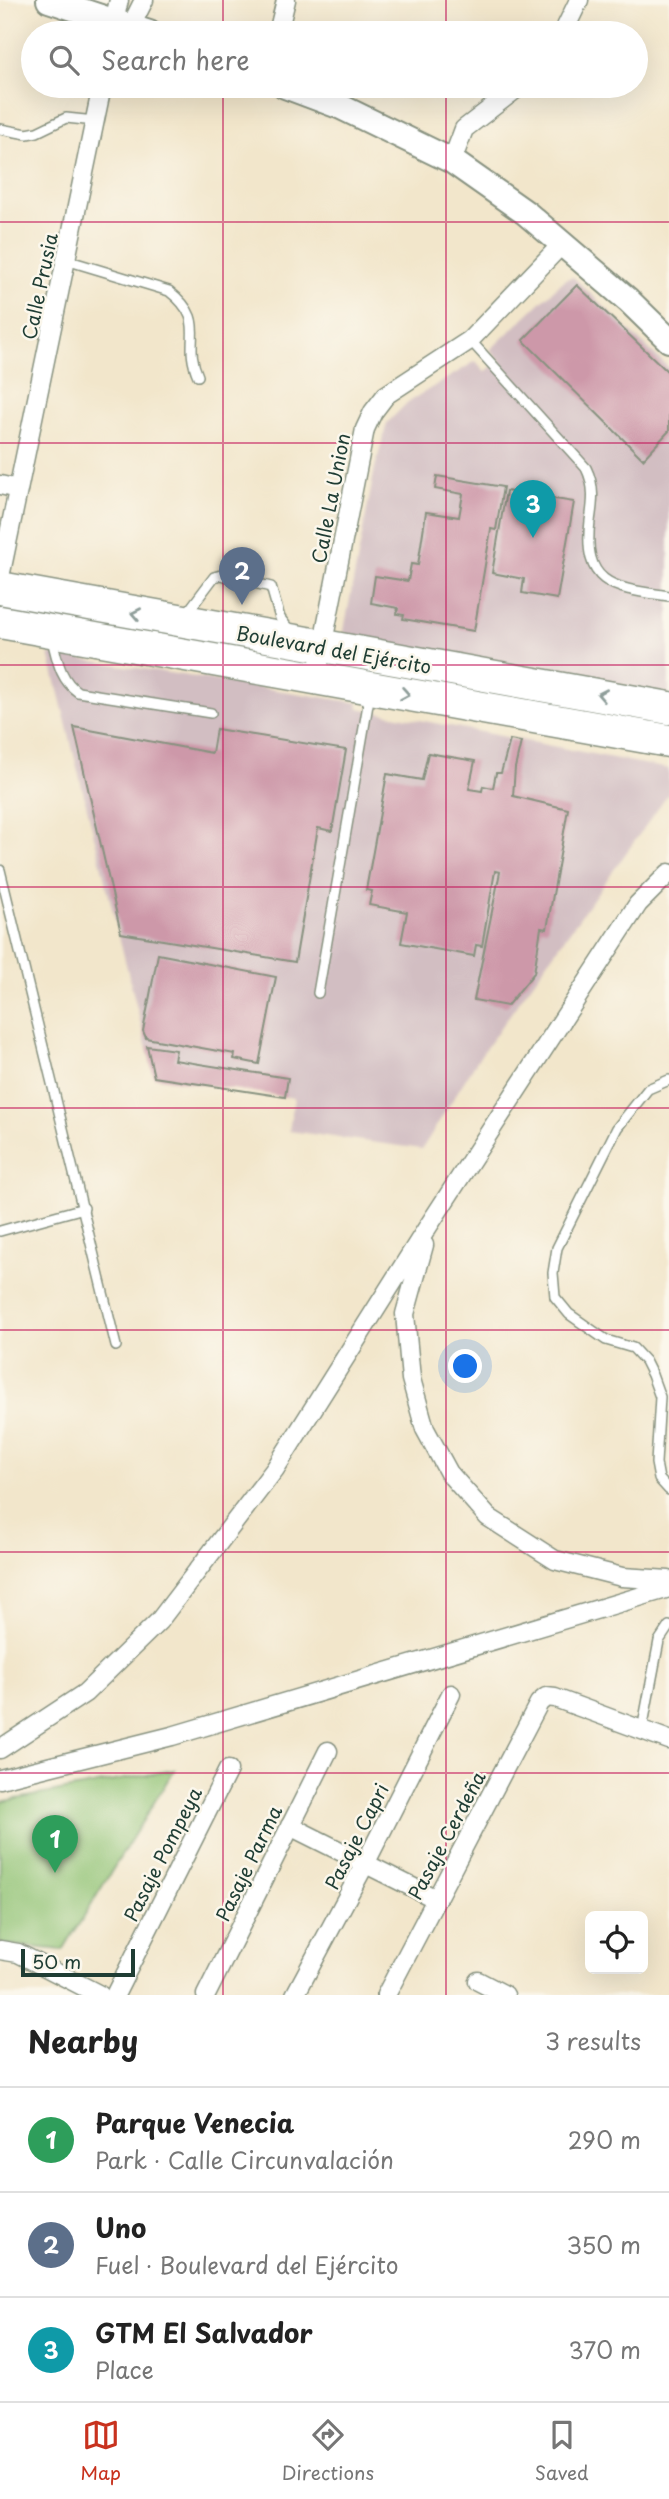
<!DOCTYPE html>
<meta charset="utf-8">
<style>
:root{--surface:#fff;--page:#f6f6f6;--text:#222;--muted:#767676;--line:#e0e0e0;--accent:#c8321e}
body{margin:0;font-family:"Playpen Sans",sans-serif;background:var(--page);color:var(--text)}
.controls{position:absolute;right:21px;bottom:21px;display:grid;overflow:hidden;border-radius:10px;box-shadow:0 7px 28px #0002}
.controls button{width:63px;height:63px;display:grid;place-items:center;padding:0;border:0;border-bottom:2px solid var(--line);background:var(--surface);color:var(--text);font:35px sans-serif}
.scale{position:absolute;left:21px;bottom:18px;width:114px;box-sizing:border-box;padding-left:7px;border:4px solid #1f3d34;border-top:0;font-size:19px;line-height:24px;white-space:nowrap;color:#1f3d34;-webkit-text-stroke:5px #fbf7ec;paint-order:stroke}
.you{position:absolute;left:466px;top:1367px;width:24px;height:24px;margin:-18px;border:5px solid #fff;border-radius:50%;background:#1a73e8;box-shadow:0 0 0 10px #1a73e833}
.badge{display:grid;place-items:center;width:46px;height:46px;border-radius:50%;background:var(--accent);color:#fff;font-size:23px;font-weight:700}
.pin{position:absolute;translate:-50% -58px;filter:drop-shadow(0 2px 4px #0008)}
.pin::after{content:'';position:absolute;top:37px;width:24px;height:21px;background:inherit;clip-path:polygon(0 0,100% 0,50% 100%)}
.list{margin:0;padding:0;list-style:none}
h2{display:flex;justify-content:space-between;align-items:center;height:91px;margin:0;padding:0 28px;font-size:30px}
h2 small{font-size:23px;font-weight:400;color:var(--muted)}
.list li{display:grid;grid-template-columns:46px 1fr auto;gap:21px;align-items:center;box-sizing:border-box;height:105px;padding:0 28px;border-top:2px solid var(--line)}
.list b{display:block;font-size:26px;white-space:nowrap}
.list p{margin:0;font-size:23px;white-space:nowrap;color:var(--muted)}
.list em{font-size:23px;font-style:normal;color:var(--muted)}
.icon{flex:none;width:38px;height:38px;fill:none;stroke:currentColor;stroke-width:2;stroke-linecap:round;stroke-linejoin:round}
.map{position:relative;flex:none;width:669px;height:1995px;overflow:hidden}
.search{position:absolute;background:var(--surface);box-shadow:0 7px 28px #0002;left:21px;right:21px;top:21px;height:77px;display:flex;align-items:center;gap:18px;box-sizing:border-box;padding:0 24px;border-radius:38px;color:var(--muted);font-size:26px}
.sheet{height:406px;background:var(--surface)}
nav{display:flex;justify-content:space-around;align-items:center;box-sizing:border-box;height:98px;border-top:2px solid var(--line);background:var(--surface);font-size:19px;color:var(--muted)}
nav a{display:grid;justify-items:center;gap:4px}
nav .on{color:var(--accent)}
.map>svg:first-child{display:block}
.industrial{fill:#d2bec2}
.green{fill:#91c374;stroke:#588054;stroke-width:2}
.building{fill:#cd98a9}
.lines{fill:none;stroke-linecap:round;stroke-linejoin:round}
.lane-casing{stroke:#889280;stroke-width:12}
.street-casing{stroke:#889280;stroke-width:21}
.secondary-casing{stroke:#889280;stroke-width:28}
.highway-casing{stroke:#889280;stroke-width:35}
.lane{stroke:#fff;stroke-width:9}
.street{stroke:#fff;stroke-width:18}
.secondary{stroke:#fff;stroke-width:24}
.highway{stroke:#fff;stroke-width:32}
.oneway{stroke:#8f9e9a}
.grid{fill:none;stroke:#c2185b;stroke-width:2;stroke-opacity:0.55}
.labels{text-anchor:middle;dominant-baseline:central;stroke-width:5;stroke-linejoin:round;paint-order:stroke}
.street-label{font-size:19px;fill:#1f3d34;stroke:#fbf7ec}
</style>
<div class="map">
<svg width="669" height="1995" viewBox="0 0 669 1995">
<rect width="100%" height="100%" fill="#fbf7ec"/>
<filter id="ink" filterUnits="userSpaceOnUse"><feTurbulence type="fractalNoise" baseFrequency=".0143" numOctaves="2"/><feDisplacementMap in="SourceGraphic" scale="14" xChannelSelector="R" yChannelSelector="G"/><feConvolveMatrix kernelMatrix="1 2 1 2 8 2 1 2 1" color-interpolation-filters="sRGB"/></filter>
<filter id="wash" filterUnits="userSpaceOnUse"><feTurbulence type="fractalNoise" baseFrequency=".00686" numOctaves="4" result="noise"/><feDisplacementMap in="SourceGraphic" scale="28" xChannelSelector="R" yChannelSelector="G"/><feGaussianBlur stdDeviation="1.57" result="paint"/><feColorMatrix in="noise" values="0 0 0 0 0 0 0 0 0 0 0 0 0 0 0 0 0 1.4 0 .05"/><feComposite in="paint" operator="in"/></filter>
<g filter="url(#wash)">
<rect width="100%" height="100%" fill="#f2e6cb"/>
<g class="industrial">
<path d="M573,277L669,368V695L345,636L344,630L375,468L387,423L408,402L476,361L485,372L500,360L490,350L560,284L566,279Z"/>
<path d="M49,654L359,703L358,708L669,769V793L478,1059L422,1149L289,1131L294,1098L154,1077Z"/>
</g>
<path class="green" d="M174,1770L63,1950L0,1944V1802Z"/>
<g id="blocks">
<g class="building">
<path d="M577,285L669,373V431L643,459L523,340Z"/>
<path d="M437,476L503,487L496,530L491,529L474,631L403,619L404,615L397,614L398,608L371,603L375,576L408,581L411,564L418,565L426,512L459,517L463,494L435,489Z"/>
<path d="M506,491L574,502L557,599L522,593L524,579L492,573Z"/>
<path d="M74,727L212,753L216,729L346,750L332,831L318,828L295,962L121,933Z"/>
<path d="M510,740L521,742L515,768L513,796L568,809L547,929L541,928L534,973L507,1006L474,1000L500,872L495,871L482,946L476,945L474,956L401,943L407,912L369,905L372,891L366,890L387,774L422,780L428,753L475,761L469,789L482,791L483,786L493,788L496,773H501Z"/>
<path d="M158,954L276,977L259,1064L234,1059L235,1054L146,1038L143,1031Z"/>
<path d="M147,1046L176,1050L174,1060L288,1078L285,1097L154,1077Z"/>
</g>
</g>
</g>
<g filter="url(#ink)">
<use href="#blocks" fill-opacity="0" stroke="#889280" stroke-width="2"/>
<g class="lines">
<defs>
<g id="lane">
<path d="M281,23L315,33"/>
<path d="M0,129L27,134L37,132L66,118L95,121"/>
<path d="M66,260L169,291C210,323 181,339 198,376"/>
<path d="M470,340L586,468C595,486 593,502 590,521C582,587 615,588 669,596"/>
<path d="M187,613L214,577L221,575L271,587L280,618L290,631"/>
<path d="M51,636C57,657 59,679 78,692L211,713"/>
<path d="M0,870L116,1346"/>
<path d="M318,993L370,693"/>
<path d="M669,1080L648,1089L617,1128L557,1248L553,1273L555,1297L569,1314L606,1340L633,1348L645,1361L652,1375L660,1397L656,1463L659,1479L669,1490"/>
<path d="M0,1231L84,1208"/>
<path d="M642,1730L659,1641L669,1626"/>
</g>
<g id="street">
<path d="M131,26L144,0"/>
<path d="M112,30L119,0"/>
<path d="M278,33L286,0"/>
<path d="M563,33L579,0"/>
<path d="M452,161L464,129L520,86"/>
<path d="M0,485L18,489"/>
<path d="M0,577L102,86"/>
<path d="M316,678L365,429L373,412L386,395L470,340L562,244"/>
<path d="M424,1245L405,1314L411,1379L425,1429L449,1473L488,1517L555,1560L622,1577L669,1580"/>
<path d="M0,1749L85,1693L159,1621L275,1469L429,1225L638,904L669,873"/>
<path d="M0,1779L172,1736L669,1588"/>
<path d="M290,1826L436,1899"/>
<path d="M0,1950L18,1953L100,1995"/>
<path d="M478,1981L505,1995"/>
<path d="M115,1995L228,1770"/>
<path d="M206,1995L328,1751"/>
<path d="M295,1995L366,1862L451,1694"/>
<path d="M386,1995L539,1703L546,1697L555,1698L669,1740"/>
</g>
<g id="secondary">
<path d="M49,0L149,33"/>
<path d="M285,86L341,107L452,161L526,213L628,300L669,340"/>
</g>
<g id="highway">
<path d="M0,588L669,708"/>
<path d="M0,622L669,741"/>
</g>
</defs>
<use href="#lane" class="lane-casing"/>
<use href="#street" class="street-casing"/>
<use href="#secondary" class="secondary-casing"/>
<use href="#highway" class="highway-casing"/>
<use href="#lane" class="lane"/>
<use href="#street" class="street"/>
<use href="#secondary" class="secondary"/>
<use href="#highway" class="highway"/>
</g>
<defs><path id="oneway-chevron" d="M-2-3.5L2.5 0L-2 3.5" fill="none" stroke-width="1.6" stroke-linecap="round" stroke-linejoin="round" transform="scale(1.75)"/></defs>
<g class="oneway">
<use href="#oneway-chevron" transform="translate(136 614) rotate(-169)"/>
<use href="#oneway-chevron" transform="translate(405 694) rotate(10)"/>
<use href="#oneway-chevron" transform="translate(602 695) rotate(-169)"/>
</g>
</g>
<path class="grid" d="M223,0V33M446,0V33M223,86V1995M446,86V1995M0,222H669M0,443H669M0,665H669M0,887H669M0,1108H669M0,1330H669M0,1552H669M0,1773H669"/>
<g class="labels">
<g class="street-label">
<text transform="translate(39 286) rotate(-78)">Calle Prusia</text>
<text transform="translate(330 498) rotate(-79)">Calle La Union</text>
<text transform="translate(334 649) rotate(10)">Boulevard del Ejército</text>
<text transform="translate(446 1835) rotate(-62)">Pasaje Cerdeña</text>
<text transform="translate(356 1836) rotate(-63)">Pasaje Capri</text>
<text transform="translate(162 1854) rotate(-63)">Pasaje Pompeya</text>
<text transform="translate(248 1863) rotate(-64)">Pasaje Parma</text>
</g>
</g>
</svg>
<div class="controls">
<button><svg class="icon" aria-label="locate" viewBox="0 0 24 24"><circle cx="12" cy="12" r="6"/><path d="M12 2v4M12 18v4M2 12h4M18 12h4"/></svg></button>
</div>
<div class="scale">50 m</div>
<div class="you"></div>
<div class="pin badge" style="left:55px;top:1873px;background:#2e9e5b">1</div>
<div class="pin badge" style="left:242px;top:605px;background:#5c6f8a">2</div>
<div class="pin badge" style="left:533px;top:538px;background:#0f9aa8">3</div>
<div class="search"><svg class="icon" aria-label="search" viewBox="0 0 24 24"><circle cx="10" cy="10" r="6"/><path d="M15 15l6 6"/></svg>Search here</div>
</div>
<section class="sheet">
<h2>Nearby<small>3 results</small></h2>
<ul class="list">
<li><span class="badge" style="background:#2e9e5b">1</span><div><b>Parque Venecia</b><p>Park · Calle Circunvalación</p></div><em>290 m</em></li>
<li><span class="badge" style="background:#5c6f8a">2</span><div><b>Uno</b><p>Fuel · Boulevard del Ejército</p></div><em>350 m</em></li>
<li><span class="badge" style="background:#0f9aa8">3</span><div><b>GTM El Salvador</b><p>Place</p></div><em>370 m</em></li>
</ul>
</section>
<nav>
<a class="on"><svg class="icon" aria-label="map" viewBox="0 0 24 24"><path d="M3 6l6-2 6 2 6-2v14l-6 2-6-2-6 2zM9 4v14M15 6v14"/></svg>Map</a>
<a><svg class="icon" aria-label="directions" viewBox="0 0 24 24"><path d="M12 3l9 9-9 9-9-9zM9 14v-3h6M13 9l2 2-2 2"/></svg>Directions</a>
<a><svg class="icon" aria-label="saved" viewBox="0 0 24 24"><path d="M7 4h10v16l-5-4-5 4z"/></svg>Saved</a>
</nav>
